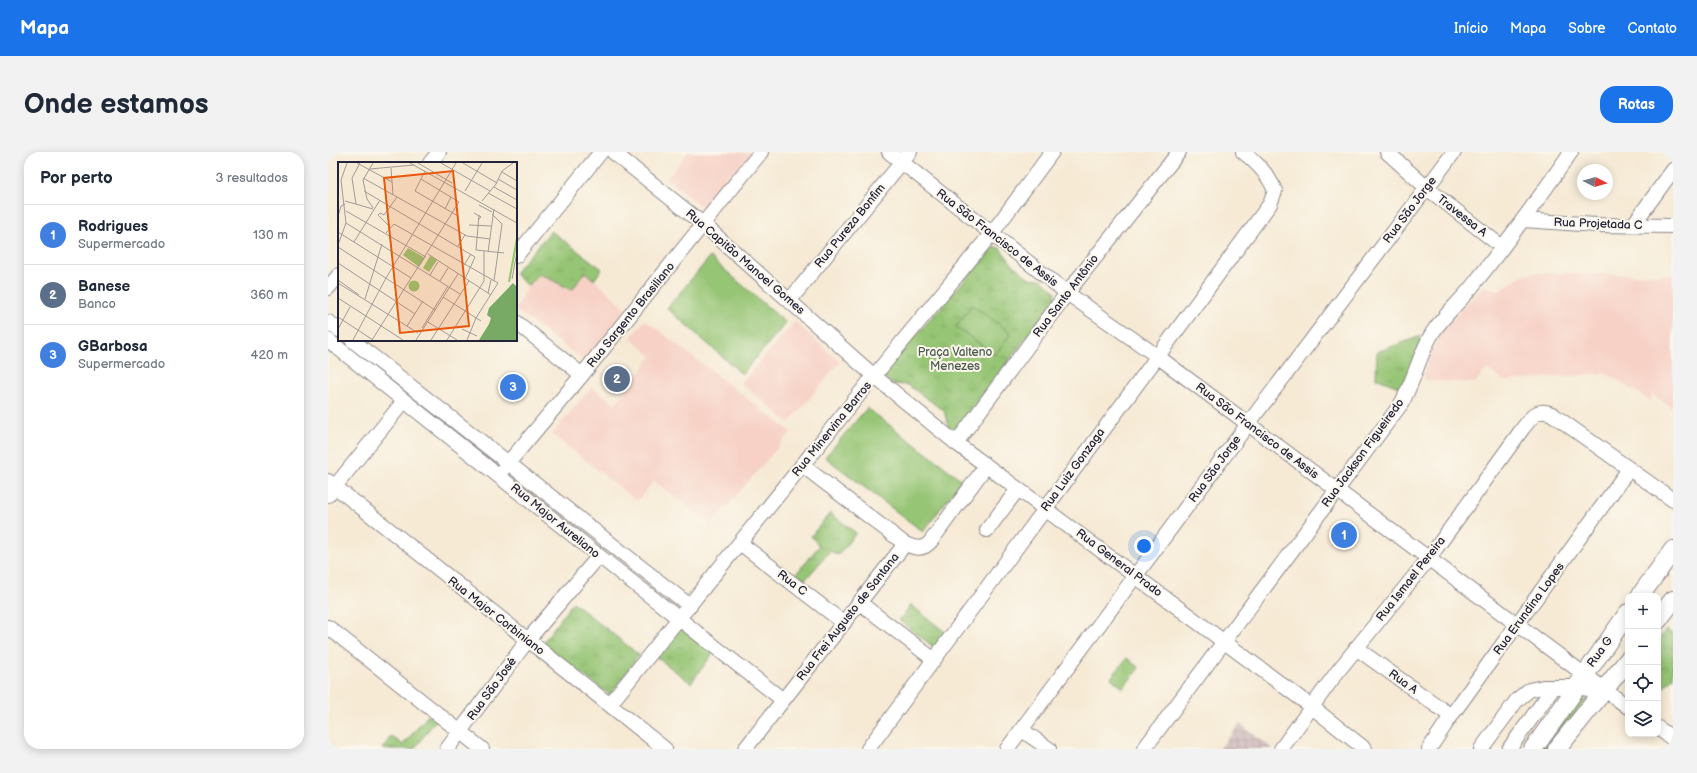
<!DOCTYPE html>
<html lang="pt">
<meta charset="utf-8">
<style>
:root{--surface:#fff;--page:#f2f2f3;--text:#1f2937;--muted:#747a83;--line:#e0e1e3;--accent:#1a73e8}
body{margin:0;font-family:"Balsamiq Sans",sans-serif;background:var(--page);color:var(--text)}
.controls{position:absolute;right:12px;bottom:12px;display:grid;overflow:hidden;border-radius:8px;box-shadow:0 2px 10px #0003}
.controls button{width:36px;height:36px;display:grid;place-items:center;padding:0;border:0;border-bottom:1px solid var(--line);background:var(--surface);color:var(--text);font:20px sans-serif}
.compass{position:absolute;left:1249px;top:12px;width:36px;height:36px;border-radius:50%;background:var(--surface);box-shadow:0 2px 10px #0003;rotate:96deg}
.you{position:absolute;left:816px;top:394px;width:14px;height:14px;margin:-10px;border:3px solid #fff;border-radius:50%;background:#1a73e8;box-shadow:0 0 0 6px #1a73e833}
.badge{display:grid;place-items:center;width:26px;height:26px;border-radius:50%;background:var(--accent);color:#fff;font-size:13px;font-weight:700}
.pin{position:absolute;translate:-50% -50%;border:2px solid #fff;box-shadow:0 1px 4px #0006}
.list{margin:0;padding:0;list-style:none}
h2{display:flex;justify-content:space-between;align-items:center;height:52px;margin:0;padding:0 16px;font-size:17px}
h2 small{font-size:13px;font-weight:400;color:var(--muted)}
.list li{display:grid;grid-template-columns:26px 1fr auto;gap:12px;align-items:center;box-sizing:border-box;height:60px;padding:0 16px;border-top:1px solid var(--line)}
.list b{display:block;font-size:15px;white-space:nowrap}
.list p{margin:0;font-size:13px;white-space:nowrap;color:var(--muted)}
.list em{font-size:13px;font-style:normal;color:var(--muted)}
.icon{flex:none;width:22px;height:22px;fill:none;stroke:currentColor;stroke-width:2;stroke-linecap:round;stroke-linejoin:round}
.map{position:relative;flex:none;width:1345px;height:597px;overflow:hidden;border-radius:16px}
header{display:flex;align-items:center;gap:24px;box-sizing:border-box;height:56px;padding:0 20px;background:var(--accent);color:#fff}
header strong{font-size:19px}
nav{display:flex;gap:22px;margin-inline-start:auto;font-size:14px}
.intro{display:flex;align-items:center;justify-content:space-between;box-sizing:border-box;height:96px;padding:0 24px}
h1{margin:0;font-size:28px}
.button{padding:10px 18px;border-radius:16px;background:var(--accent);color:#fff;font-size:14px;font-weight:700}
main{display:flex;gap:24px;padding:0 24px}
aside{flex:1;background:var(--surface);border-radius:16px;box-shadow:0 2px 10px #0003}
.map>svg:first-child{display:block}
.built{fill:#f7d1c6}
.industrial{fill:url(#industrial-grid)}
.grass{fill:url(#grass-tufts);stroke:#5c7458}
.garden{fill:#96c574;stroke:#5c7458}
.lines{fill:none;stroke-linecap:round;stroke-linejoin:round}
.minor-casing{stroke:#8c8688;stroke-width:16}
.major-casing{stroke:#8c8688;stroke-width:20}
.minor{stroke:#fff;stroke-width:14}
.major{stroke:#fff;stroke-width:18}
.labels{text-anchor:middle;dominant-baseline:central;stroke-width:4;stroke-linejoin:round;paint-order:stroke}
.street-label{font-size:12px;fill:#22223b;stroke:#fbf7ec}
.park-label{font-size:12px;fill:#4b5b4f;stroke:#fbf7ec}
.inset-road{fill:none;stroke:#a19a97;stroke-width:1}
.view{fill:#e8590c;fill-opacity:0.15;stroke:#e8590c;stroke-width:2}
.inset-edge{fill:none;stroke:#22223b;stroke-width:2}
</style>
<header>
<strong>Mapa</strong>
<nav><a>Início</a><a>Mapa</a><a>Sobre</a><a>Contato</a></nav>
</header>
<div class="intro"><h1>Onde estamos</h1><a class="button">Rotas</a></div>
<main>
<aside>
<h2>Por perto<small>3 resultados</small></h2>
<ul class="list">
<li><span class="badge" style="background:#3f7fe0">1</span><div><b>Rodrigues</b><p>Supermercado</p></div><em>130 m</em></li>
<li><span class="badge" style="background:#5c6f8a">2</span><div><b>Banese</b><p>Banco</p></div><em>360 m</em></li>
<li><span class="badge" style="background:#3f7fe0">3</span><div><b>GBarbosa</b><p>Supermercado</p></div><em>420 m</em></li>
</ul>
</aside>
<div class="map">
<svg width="1345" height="597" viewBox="0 0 1345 597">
<defs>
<pattern id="industrial-grid" width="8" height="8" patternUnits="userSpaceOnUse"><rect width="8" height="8" fill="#d2bfbf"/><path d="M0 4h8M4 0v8" fill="none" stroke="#b4a4a5"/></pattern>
<pattern id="grass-tufts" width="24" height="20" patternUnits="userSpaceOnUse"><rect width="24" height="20" fill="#96c574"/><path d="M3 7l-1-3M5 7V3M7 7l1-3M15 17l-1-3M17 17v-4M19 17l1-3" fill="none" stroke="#81a965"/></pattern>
</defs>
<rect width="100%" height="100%" fill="#fbf7ec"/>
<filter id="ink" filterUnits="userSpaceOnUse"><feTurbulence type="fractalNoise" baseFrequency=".025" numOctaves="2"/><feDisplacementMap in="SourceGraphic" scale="8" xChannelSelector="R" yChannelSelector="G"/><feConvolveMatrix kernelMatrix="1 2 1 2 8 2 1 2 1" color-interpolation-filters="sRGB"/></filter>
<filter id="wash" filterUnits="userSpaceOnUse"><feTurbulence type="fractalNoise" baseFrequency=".012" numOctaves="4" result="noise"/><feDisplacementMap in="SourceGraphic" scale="16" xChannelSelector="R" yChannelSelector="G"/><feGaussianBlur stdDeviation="0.9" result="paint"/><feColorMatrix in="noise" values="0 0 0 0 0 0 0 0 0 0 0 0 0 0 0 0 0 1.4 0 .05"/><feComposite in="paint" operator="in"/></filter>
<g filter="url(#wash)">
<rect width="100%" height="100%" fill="#f6ead5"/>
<g class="built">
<path d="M360,0H426L378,59L339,27Z"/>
<path d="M257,120L298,156L273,190L256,209L188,158V156L200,134L212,122L244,138Z"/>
<path d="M1206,121L1345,123V256L1324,242L1323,249L1278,221L1176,229L1159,217L1147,231L1097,228L1096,221L1103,199L1114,179L1155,134L1171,138L1196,123Z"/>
<path d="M317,168L463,280L383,373L326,329L309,349L224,282L264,235L287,252L324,204L302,186Z"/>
<path d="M467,170L512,210L461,271L413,231Z"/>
</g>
<path class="industrial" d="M912,572L945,597H891Z"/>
<g class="grass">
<path d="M223,79L274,117L266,128L257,120L244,138L212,122L200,134L188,123V119Z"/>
<path d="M666,95L672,96L684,112L701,126L713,127L727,139V148L626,280L621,277L616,259L580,233L564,232L556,226V220Z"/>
<path d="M1093,184L1078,238L1048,226L1049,200Z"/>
<path d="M502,361L528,381L510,403L502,399L477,428L468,422L491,394L483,384Z"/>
<path d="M245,450L311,503L282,543L214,492Z"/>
<path d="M583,453L617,480L607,496L571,468Z"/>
<path d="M351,475L386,500L363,531L327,504Z"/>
<path d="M1338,478L1345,482V525L1335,536L1330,532V489Z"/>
<path d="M1252,541L1256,543L1257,550L1222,597H1209Z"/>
<path d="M101,562L108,568L86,597H54L63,584L75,593Z"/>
</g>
<g class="garden">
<path d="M382,105L458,171L414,222L339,156Z"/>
<path d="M644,153L683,181L667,203L628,175Z"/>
<path d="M539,256L634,328L595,380L497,305Z"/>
<path d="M799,506L811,516L795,536L783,526Z"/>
</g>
</g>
<g filter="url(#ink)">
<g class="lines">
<defs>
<g id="minor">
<path d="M285,0L376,73L546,224L628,291L984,555L1037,597"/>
<path d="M561,0L739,141L829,204L1300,555"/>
<path d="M1059,0L1099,36L1174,95"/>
<path d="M102,11L111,0"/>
<path d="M1195,68L1268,73L1345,74"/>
<path d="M1305,73L1345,18"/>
<path d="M188,104L273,0"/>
<path d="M0,136L11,123"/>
<path d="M462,148L582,0"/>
<path d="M0,170L11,178"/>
<path d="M188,170L254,223"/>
<path d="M0,188L271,404L455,548"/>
<path d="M24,188L362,454"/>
<path d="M628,291L739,141L851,0"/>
<path d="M474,313L577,392C587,396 595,399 603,389L658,314"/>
<path d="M176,316L254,223L433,0"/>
<path d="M0,329L337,597"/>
<path d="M0,343L76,249"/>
<path d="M659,378L690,337"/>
<path d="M412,391L516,471"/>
<path d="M532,451L605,507"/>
<path d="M0,475L154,597"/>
<path d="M1028,496L1123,564"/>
<path d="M282,552L546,224L664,81L724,0"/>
<path d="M1330,576L1345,587"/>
<path d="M694,578L721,597"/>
<path d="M119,597L199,489L271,404"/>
<path d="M417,597L577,392"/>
<path d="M540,597L942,52L947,39C941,23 928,10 915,0"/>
<path d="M679,597L920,272L1126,0"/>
<path d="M816,597L1073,252C1086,230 1091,202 1105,180C1116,163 1133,149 1146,132C1180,89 1212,45 1243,0"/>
<path d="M953,597L1010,519L1101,406L1195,276C1204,265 1209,255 1224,262L1345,348"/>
<path d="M1101,597L1123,564L1301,317"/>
<path d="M1153,597L1189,548L1201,538L1215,535H1249L1259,537"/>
<path d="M1181,597L1226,535"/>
</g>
<g id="major">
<path d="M1312,444L1345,398"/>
<path d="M1330,468L1345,448"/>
<path d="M1205,597C1238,552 1268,506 1300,461"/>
<path d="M1229,597L1300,508"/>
</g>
</defs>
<use href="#minor" class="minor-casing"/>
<use href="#major" class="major-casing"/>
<use href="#minor" class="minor"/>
<use href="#major" class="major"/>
</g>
</g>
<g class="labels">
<g class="street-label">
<text transform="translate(1082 58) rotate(-53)">Rua São Jorge</text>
<text transform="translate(1134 64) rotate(38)">Travessa A</text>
<text transform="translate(1270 72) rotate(2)">Rua Projetada C</text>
<text transform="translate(522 74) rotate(-51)">Rua Pureza Bonfim</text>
<text transform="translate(669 86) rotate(38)">Rua São Francisco de Assis</text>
<text transform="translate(417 110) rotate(41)">Rua Capitão Manoel Gomes</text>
<text transform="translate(738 144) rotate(-53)">Rua Santo Antônio</text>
<text transform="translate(303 163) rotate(-51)">Rua Sargento Brasiliano</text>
<text transform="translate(504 277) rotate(-51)">Rua Minervina Barros</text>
<text transform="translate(929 279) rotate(37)">Rua São Francisco de Assis</text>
<text transform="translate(1035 301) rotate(-54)">Rua Jackson Figueiredo</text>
<text transform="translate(887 317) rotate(-54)">Rua São Jorge</text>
<text transform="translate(745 318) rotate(-54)">Rua Luiz Gonzaga</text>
<text transform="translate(227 369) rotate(39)">Rua Major Aureliano</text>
<text transform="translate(791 411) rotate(37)">Rua General Prado</text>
<text transform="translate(1083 427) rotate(-52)">Rua Ismael Pereira</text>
<text transform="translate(464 431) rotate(37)">Rua C</text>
<text transform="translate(1201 457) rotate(-54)">Rua Erundina Lopes</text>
<text transform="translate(168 464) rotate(38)">Rua Major Corbiniano</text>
<text transform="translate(520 465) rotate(-52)">Rua Frei Augusto de Santana</text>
<text transform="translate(1272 500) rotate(-54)">Rua G</text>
<text transform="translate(1075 530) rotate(36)">Rua A</text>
<text transform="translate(164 537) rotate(-54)">Rua São José</text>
</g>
<g class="park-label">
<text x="627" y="200">Praça Valteno<tspan x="627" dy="14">Menezes</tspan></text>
</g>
</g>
<g transform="translate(10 10)">
<rect width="179" height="179" fill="#f6ead5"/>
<path d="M178,76L179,83L172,120H170ZM70,86L87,96L81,105L65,93Z" fill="#96c574"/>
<path d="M175,121L179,125V178H141L151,162L153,156L149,153L151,146Z" fill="#78aa66"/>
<path d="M92,94L99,98L91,110L85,106ZM70.5 124a5.5 5.5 0 1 1 11 0a5.5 5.5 0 1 1-11 0Z" fill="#96c574"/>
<path class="inset-road" d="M19,1L54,20M35,1L25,18L29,37L35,46M72,1L179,61M80,1L114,21M103,1L152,29M125,1L159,21M53,6L55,32M32,7L76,3M87,9L77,29L120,54M164,10L179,19M25,16L129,74L152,77M160,17L179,28M156,25L179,38M26,29L137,95L127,117M127,29L144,1M150,31L179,47M7,39L35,47M144,39L158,22L164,9L175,1M18,42L14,16L22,1M141,43L154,50M107,47L113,35M8,49L88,95M136,51L143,55L140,58M154,52L164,62L156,119M141,53L138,88L166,91M0,54L3,44L7,42M8,61L122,132M131,63L153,64M52,65L40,53L42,51L46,53L59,35M0,70L73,116M48,71L56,62L160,121L138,156L129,178M16,80L42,38M0,83L8,61L3,18L9,1M120,84L127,73M0,85L97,148M150,90L156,47M90,92L153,133M0,101L77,152M126,103L133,92M92,113L100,100M174,117L179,90M0,118L21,133M102,119L110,106M0,121L80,171M150,131L153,118M105,135L143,159M0,136L65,178M27,137L44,82M0,155L35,178M90,160L119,178M69,164L85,139M84,166L110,124M0,167L12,145M124,167L139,174M15,178L48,116L118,1M34,178L121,40L83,17M78,178L120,112M93,178L131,119M109,178L146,119V89"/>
<path class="view" d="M115,9L131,164L62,171L46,16Z"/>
<rect width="179" height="179" class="inset-edge"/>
</g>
</svg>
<div class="controls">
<button>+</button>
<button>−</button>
<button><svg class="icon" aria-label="locate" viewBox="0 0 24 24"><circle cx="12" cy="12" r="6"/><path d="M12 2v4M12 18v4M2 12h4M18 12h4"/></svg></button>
<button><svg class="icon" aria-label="layers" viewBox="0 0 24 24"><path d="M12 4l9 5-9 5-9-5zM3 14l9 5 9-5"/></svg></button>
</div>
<svg class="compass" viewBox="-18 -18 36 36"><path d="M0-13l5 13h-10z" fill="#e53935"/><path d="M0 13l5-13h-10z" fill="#747a83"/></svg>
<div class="you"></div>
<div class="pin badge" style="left:1016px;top:383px;background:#3f7fe0">1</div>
<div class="pin badge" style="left:289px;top:227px;background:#5c6f8a">2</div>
<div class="pin badge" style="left:185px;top:235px;background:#3f7fe0">3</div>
</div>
</main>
